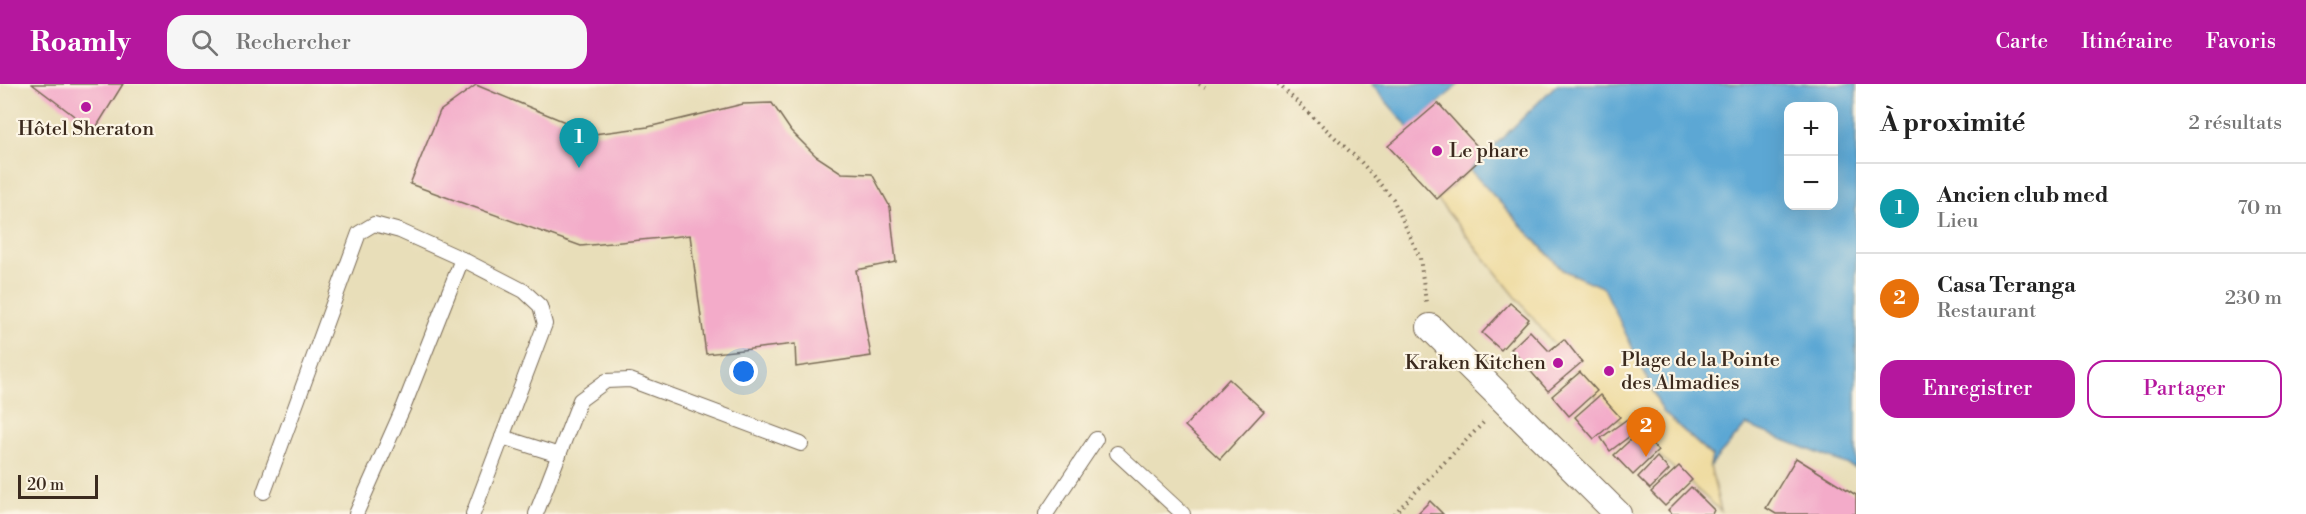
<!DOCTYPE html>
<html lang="fr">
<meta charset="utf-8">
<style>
:root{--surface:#fff;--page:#f6f6f6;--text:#222;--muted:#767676;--line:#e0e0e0;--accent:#b5179e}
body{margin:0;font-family:"Libre Bodoni",serif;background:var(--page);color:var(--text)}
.controls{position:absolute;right:18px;top:18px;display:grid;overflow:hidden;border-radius:12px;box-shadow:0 6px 24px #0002}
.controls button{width:54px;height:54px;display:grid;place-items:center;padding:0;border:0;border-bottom:2px solid var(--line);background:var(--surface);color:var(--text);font:30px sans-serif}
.scale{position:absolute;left:18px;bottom:15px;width:80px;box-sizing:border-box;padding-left:6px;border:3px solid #3b2a1e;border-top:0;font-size:16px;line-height:21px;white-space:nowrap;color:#3b2a1e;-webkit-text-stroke:4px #fcf5e5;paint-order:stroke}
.you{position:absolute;left:744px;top:288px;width:21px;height:21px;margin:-15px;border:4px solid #fff;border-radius:50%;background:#1a73e8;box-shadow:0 0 0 9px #1a73e833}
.badge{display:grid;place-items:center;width:39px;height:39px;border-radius:50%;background:var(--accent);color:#fff;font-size:20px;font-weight:700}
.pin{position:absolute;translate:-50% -50px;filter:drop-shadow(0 2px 3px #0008)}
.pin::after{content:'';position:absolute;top:32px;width:21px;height:18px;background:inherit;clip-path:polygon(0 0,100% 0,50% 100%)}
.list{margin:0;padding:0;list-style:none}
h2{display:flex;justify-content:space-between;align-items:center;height:78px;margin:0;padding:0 24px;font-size:26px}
h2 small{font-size:20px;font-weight:400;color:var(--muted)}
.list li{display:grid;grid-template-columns:39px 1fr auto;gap:18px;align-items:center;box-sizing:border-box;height:90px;padding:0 24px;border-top:2px solid var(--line)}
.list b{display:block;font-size:22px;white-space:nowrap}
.list p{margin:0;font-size:20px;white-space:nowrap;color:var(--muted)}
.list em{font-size:20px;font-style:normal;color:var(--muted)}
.actions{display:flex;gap:12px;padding:18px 24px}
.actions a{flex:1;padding:14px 0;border:2px solid var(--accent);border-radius:18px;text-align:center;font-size:21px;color:var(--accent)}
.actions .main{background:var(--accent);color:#fff}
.icon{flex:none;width:33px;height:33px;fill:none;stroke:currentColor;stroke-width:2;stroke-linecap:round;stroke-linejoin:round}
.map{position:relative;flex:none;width:1856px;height:430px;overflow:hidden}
header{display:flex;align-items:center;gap:36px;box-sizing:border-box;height:84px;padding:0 30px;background:var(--accent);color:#fff}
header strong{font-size:28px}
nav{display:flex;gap:33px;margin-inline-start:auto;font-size:21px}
.search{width:420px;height:54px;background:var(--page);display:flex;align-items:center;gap:15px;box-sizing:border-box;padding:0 21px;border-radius:18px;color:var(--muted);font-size:22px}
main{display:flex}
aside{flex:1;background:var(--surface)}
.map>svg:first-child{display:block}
.sand{fill:#eeda9e;stroke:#94825e;stroke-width:1.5}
.water{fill:#5ca7d4;stroke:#4c6879;stroke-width:1.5;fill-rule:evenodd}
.building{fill:#f3abc9}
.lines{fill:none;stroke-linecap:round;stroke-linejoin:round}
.service-casing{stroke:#786954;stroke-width:16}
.minor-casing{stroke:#786954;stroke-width:28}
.path{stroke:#786954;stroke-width:4;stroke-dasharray:1.5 4.5;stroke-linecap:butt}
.service{stroke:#fff;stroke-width:14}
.minor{stroke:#fff;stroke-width:26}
.poi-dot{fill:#b5179e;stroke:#fcf5e5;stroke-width:2}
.labels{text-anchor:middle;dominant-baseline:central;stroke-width:4.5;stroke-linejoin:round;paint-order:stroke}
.poi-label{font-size:20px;fill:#3b2a1e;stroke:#fcf5e5;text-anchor:start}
</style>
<header>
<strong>Roamly</strong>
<div class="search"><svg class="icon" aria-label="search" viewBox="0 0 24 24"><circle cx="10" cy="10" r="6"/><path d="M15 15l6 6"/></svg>Rechercher</div>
<nav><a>Carte</a><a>Itinéraire</a><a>Favoris</a></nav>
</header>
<main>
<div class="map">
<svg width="1856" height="430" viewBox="0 0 1856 430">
<rect width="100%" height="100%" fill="#fcf5e5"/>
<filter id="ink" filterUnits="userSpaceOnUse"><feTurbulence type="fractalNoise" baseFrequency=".0167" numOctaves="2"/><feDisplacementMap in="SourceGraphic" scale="12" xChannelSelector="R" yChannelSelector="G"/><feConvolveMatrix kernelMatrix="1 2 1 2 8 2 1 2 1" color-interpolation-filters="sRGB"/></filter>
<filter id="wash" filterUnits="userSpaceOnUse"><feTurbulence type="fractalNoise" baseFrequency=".008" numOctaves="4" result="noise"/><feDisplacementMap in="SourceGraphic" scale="24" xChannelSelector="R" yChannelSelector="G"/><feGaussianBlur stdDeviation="1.35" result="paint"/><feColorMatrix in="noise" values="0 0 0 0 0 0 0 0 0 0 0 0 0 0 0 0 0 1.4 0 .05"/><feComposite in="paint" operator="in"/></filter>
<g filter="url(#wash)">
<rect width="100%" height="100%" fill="#e8deb9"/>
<path class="sand" d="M1470,86L1562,186L1604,204L1663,328L1712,373L1710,382L1721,427L1601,319L1437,115Z"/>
<g class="water">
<path d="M1371,0H1459L1410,45Z"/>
<path d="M1557,0H1856V384L1746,341L1710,382L1712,372L1663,328L1604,204L1563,186L1470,86ZM1834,22V122H1788V22Z"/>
</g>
<g id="blocks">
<g class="building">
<path d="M32,0H123L94,47Z"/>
<path d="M476,1L594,50L648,43L743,20L772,19L791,47L816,72L842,89L872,90L890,123L896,178L856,186L871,272L796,283L795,260L706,270L690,151L581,162L410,100L440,27Z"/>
<path d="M1438,19L1485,71L1437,115L1388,62Z"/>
<path d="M1510,219L1529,235L1501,266L1482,249Z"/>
<path d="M1530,247L1549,267L1564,255L1582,278L1548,307L1511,265Z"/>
<path d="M1580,288L1597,307L1569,332L1552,312Z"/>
<path d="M1229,295L1264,327L1220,375L1185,342Z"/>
<path d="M1600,311L1620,333L1594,355L1575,333Z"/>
<path d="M1630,333L1638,346L1610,367L1601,354Z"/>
<path d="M1640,347L1658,367L1633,391L1614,371Z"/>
<path d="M1657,373L1669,386L1650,405L1638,393Z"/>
<path d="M1796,374L1856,411V430H1776L1766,424Z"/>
<path d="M1679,382L1692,396L1665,422L1651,408Z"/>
<path d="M1691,403L1714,426L1712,430H1672L1668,426Z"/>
<path d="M1430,417L1443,430H1417Z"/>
</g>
</g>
</g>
<g filter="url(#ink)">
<use href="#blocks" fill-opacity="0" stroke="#786954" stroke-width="1.5"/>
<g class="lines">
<defs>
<g id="service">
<path d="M502,353L559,371"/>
<path d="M1117,369L1183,430"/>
<path d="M264,408L359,149L374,140L400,147L462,175"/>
<path d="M356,430L404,322L462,175L524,207L540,222L545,240L473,430"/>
<path d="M536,430L580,316L606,297L630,296L801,360"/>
<path d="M1046,430L1096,355"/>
</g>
<path id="minor" d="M1430,243L1618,430"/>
</defs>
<use href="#service" class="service-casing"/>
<use href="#minor" class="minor-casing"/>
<g class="path">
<path d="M1199,0L1205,3"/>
<path d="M1278,0L1361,78L1393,115L1420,174L1426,218"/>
<path d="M1394,430L1486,336"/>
</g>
<use href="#service" class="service"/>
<use href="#minor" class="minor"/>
</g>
</g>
<g class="poi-dot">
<circle cx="86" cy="23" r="6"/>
<circle cx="1437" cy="67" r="6"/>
<circle cx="1558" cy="279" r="6"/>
<circle cx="1609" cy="287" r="6"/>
</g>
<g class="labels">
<g class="poi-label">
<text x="86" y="45" text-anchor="middle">Hôtel Sheraton</text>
<text x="1449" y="67">Le phare</text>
<text x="1621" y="276">Plage de la Pointe<tspan x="1621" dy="23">des Almadies</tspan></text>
<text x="1546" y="279" text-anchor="end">Kraken Kitchen</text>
</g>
</g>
</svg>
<div class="controls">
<button>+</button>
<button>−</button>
</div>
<div class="scale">20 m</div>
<div class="you"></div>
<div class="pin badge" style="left:579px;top:84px;background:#0f9aa8">1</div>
<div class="pin badge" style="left:1646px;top:373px;background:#e8710a">2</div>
</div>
<aside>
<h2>À proximité<small>2 résultats</small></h2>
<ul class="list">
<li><span class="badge" style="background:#0f9aa8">1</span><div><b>Ancien club med</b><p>Lieu</p></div><em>70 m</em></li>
<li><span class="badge" style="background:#e8710a">2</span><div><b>Casa Teranga</b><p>Restaurant</p></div><em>230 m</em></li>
</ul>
<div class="actions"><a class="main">Enregistrer</a><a>Partager</a></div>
</aside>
</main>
